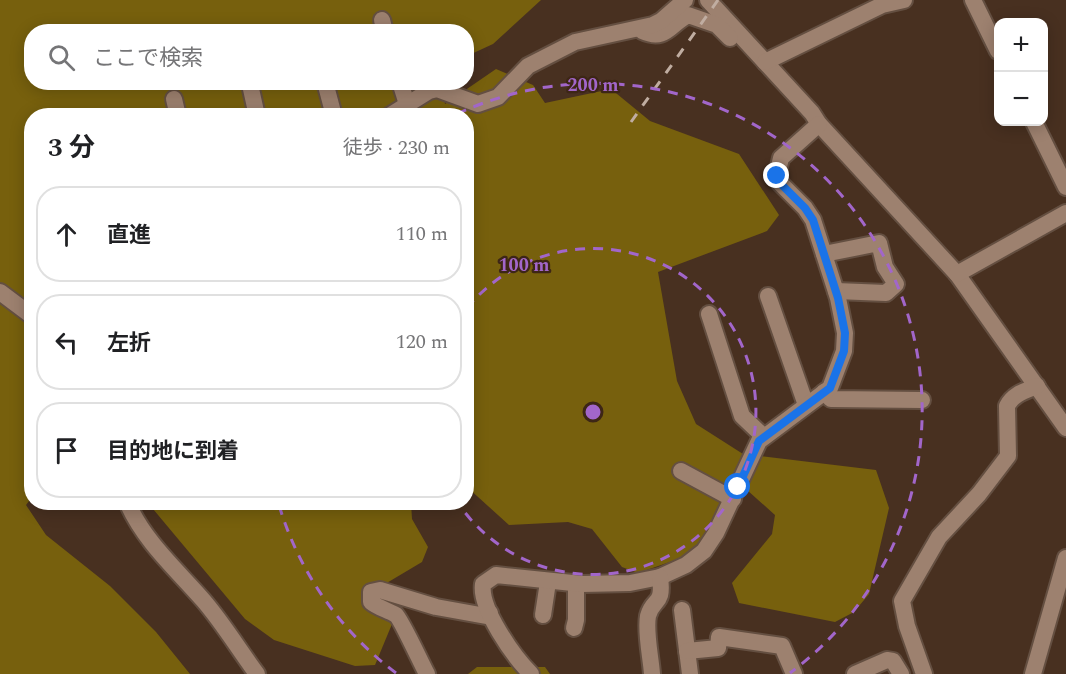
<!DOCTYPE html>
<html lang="ja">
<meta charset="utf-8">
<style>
:root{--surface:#fff;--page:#f6f6f6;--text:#202124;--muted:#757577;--line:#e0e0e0}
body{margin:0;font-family:Spectral,"Noto Sans JP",serif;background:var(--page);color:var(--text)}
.controls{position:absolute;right:18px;top:18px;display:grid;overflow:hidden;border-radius:12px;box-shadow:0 3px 15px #0003}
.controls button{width:54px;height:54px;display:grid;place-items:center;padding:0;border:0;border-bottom:2px solid var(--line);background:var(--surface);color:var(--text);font:30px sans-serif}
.stop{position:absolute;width:18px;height:18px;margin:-14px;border:4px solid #1a73e8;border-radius:50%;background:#fff}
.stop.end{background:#1a73e8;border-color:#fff;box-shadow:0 2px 6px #0008}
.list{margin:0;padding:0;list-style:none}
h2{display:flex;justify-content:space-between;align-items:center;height:78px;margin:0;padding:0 24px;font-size:26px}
h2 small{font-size:20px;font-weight:400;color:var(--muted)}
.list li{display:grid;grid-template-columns:39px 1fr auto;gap:18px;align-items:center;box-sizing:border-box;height:96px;margin:0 12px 12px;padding:0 12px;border:2px solid var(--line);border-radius:24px}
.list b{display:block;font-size:22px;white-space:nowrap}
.list em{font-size:20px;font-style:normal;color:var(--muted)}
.icon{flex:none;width:33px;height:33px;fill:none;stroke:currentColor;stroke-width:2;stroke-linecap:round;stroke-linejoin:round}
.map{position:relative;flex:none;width:1066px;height:674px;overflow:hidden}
.search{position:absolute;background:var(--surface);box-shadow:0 3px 15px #0003;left:24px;top:24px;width:450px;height:66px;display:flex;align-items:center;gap:15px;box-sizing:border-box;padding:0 21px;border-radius:24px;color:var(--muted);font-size:22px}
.panel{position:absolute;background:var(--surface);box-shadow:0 3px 15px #0003;left:24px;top:108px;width:450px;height:402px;border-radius:24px}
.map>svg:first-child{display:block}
.forest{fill:#77600d}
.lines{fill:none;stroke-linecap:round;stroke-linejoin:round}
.minor-casing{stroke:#644f41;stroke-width:20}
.minor{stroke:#9d816f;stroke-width:16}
.rail{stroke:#c0ada1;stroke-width:3;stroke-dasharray:10 10;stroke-linecap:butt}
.route{stroke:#1a73e8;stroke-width:8}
.ring{fill:none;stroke:#a266ca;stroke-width:3;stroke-dasharray:10 8}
.centre{fill:#a266ca;stroke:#3d2616;stroke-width:3}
.ring-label{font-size:18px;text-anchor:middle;font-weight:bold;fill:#a266ca;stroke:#3d2616;stroke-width:4.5;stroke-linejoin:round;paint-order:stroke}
</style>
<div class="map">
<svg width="1066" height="674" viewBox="0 0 1066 674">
<rect width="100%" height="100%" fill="#483020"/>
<g class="forest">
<path d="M0,0H541L493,44L467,56L466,32H32V82L442,83L445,104L496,69L533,85L545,103L611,89L650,121L739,154L779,215L767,231L658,272L677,381L696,424L743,454L876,470L889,508L869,594L854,612L835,622L739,603L732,583L772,534L775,515L737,481L693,554L638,573L622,567L592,529L568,522L509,525L467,487L466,116H32V497L26,505L46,535L110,586L156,632L190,674H0Z"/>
<path d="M148,503H411L412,519L428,547L422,562L385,584L392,624L375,665L355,666L274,640L245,619Z"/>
<path d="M477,667H545L550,674H468Z"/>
</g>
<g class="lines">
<defs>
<g id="minor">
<path d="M708,0L812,113L819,124L957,274L1066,428"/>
<path d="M973,0L998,51"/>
<path d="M382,20L385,32"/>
<path d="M642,31C666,42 670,24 688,15L717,25L730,38"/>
<path d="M765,62L882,5L904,0"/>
<path d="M325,82L334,116"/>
<path d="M400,82L407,104"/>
<path d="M251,89L257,116"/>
<path d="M174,99L178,116"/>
<path d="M389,116L429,91L437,89L478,104L498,97L528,66L575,42L653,25L661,21L685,0"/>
<path d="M1034,122L1066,187"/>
<path d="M824,254L879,243L885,267L896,284L886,293L836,291"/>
<path d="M957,274L1066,213"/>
<path d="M0,292L32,316"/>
<path d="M768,296L806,405"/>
<path d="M709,314L742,416L763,436"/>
<path d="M824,392L831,399L922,400"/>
<path d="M681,471L733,499"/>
<path d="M127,502C144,541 175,568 203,600C223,623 239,650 257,674"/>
<path d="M682,610L690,674"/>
<path d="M543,615L548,582"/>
<path d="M574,628L576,620V584"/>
<path d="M687,651L718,648L719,637L782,646L794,674"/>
<path d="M427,674C422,665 401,619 396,615C388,610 378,608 371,602V592L380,590L436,607L486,616L490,613"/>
<path d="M531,674C514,657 479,608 483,584L496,575L582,584L630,583L660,577L686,565L704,551L716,533L759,441L830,388L844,351L845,333L838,298L813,220L805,208L780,183L777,175L781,158L819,124"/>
<path d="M652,674C651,658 645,632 648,616C653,597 664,607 660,577"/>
<path d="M855,674L887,660L893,661L901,674"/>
<path d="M924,674L907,626L902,601L939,537L979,494L1008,456L1007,406C1013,394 1025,391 1037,386"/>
<path d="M1033,674L1066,558"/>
</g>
</defs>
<use href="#minor" class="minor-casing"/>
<use href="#minor" class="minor"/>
<path class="rail" d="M631,122L718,0"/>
</g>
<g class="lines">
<path class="route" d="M738,487L759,441L830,388L844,351L845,333L838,298L813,220L805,208L780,183L777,176"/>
</g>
<g class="ring">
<path d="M467 308A163 163 0 1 1 458 503"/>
<path d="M396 673A327 327 0 0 1 279 505M457 114A327 327 0 0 1 790 673"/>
</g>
<circle cx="593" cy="412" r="9" class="centre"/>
<g class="ring-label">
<text x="593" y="91">200 m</text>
<text x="524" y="271">100 m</text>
</g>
</svg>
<div class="controls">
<button>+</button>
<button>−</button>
</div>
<div class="stop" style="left:738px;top:487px"></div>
<div class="stop end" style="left:777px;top:176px"></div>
<div class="search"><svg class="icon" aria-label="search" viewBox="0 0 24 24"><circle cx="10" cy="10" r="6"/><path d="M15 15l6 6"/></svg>ここで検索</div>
<section class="panel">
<h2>3 分<small>徒歩 · 230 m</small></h2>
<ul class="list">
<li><svg class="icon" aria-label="ahead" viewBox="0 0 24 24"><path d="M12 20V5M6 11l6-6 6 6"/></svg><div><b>直進</b></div><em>110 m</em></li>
<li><svg class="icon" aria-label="left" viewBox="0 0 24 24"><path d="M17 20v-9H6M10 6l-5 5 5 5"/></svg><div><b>左折</b></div><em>120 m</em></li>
<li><svg class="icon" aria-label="arrive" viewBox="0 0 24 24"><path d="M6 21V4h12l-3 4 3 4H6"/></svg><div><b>目的地に到着</b></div></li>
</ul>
</section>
</div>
